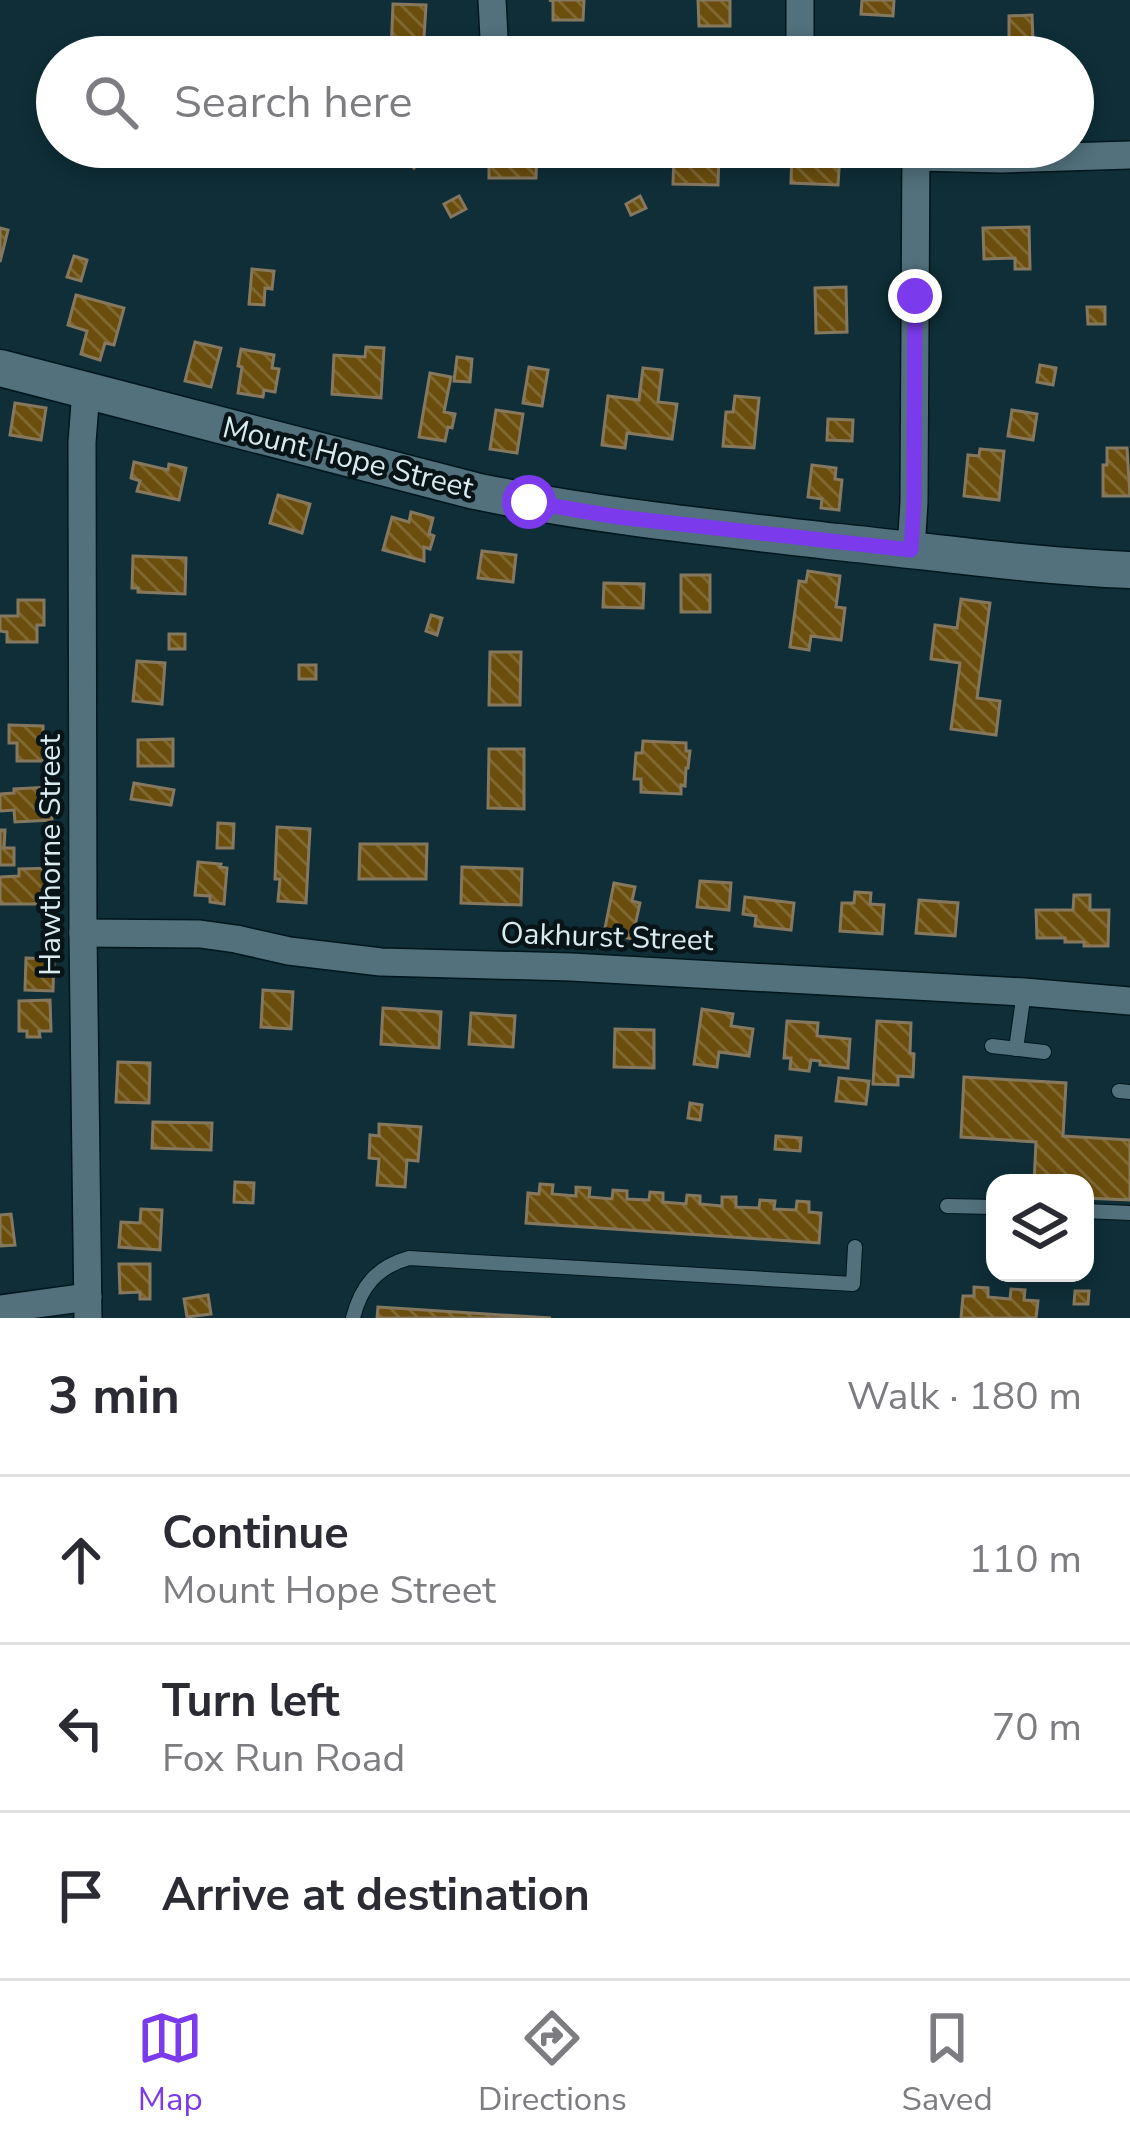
<!DOCTYPE html>
<meta charset="utf-8">
<style>
:root{--surface:#fff;--page:#f2f2f3;--text:#2b2b33;--muted:#7c7c81;--line:#e1e1e2;--accent:#7c3aed}
body{margin:0;font-family:"Nunito Sans",sans-serif;background:var(--page);color:var(--text)}
.controls{position:absolute;right:36px;bottom:36px;display:grid;overflow:hidden;border-radius:24px;box-shadow:0 6px 18px #0003}
.controls button{width:108px;height:108px;display:grid;place-items:center;padding:0;border:0;border-bottom:3px solid var(--line);background:var(--surface);color:var(--text);font:60px sans-serif}
.stop{position:absolute;width:36px;height:36px;margin:-27px;border:9px solid #7c3aed;border-radius:50%;background:#fff}
.stop.end{background:#7c3aed;border-color:#fff;box-shadow:0 3px 12px #0008}
.list{margin:0;padding:0;list-style:none}
h2{display:flex;justify-content:space-between;align-items:center;height:156px;margin:0;padding:0 48px;font-size:51px}
h2 small{font-size:39px;font-weight:400;color:var(--muted)}
.list li{display:grid;grid-template-columns:78px 1fr auto;gap:36px;align-items:center;box-sizing:border-box;height:168px;padding:0 48px;border-top:3px solid var(--line)}
.list b{display:block;font-size:45px;white-space:nowrap}
.list p{margin:0;font-size:39px;white-space:nowrap;color:var(--muted)}
.list em{font-size:39px;font-style:normal;color:var(--muted)}
.icon{flex:none;width:66px;height:66px;fill:none;stroke:currentColor;stroke-width:2;stroke-linecap:round;stroke-linejoin:round}
.map{position:relative;flex:none;width:1130px;height:1318px;overflow:hidden}
.search{position:absolute;background:var(--surface);box-shadow:0 6px 18px #0003;left:36px;right:36px;top:36px;height:132px;display:flex;align-items:center;gap:30px;box-sizing:border-box;padding:0 42px;border-radius:66px;color:var(--muted);font-size:45px}
.sheet{height:660px;background:var(--surface)}
nav{display:flex;justify-content:space-around;align-items:center;box-sizing:border-box;height:168px;border-top:3px solid var(--line);background:var(--surface);font-size:33px;color:var(--muted)}
nav a{display:grid;justify-items:center;gap:6px}
nav .on{color:var(--accent)}
.map>svg:first-child{display:block}
.building{fill:url(#building-back-hatch);stroke:#86785f;stroke-width:3}
.lines{fill:none;stroke-linecap:round;stroke-linejoin:round}
.lane-casing{stroke:#01151c;stroke-width:16}
.street-casing{stroke:#01151c;stroke-width:30}
.secondary-casing{stroke:#01151c;stroke-width:39}
.lane{stroke:#52717c;stroke-width:14}
.street{stroke:#52717c;stroke-width:27}
.secondary{stroke:#52717c;stroke-width:36}
.route{stroke:#7c3aed;stroke-width:15}
.labels{text-anchor:middle;dominant-baseline:central;stroke-width:9;stroke-linejoin:round;paint-order:stroke}
.street-label{font-size:30px;fill:#d9eaf0;stroke:#081418}
</style>
<div class="map">
<svg width="1130" height="1318" viewBox="0 0 1130 1318">
<defs>
<pattern id="building-back-hatch" width="6" height="6" patternUnits="userSpaceOnUse" patternTransform="scale(3)"><rect width="6" height="6" fill="#6b4e0e"/><path d="M-1 5l2 2M0 0l6 6M5-1l2 2" fill="none" stroke="#806831"/></pattern>
</defs>
<rect width="100%" height="100%" fill="#0f2e37"/>
<g class="building">
<path d="M584,0L583,20H553V1L549,0Z"/>
<path d="M698,0H730V26H699Z"/>
<path d="M862,0H894L893,16L861,14Z"/>
<path d="M393,4L426,5L423,54L391,52Z"/>
<path d="M1032,15L1033,42H1051L1052,57H981V42L1009,41V16Z"/>
<path d="M489,147H537L536,178H489Z"/>
<path d="M412,148L423,157L414,168L403,158Z"/>
<path d="M792,152L840,154L838,185L791,183Z"/>
<path d="M674,153L719,154L718,185L673,184Z"/>
<path d="M459,196L466,209L451,217L444,204Z"/>
<path d="M640,196L646,208L631,215L626,204Z"/>
<path d="M1029,227L1030,269H1015V258L984,259L983,228Z"/>
<path d="M0,228L8,230L0,262Z"/>
<path d="M74,256L87,260L81,281L67,277Z"/>
<path d="M252,269L274,271L272,289L265,288L264,305L249,304Z"/>
<path d="M846,287L847,332L816,333L815,288Z"/>
<path d="M76,295L124,308L114,345L105,343L100,360L81,354L87,331L68,325Z"/>
<path d="M1087,307H1105V324H1088Z"/>
<path d="M195,342L221,348L211,387L185,381Z"/>
<path d="M366,347L384,348L381,398L332,394L334,355L365,357Z"/>
<path d="M241,349L274,355L272,368L279,369L275,392L264,390L263,397L238,393L242,367L238,366Z"/>
<path d="M457,357L472,359L470,382L454,381Z"/>
<path d="M1040,365L1056,368L1053,385L1037,382Z"/>
<path d="M529,367L548,370L542,406L523,403Z"/>
<path d="M643,368L662,370L658,402L677,404L672,439L627,433L625,448L602,445L608,396L639,400Z"/>
<path d="M430,373L451,377L444,412L455,414L452,428L448,427L445,441L419,437Z"/>
<path d="M735,396L759,398L754,448L723,446L726,412H733Z"/>
<path d="M15,403L46,408L41,440L10,435Z"/>
<path d="M496,410L523,414L517,453L490,449Z"/>
<path d="M1012,410L1037,414L1033,440L1008,436Z"/>
<path d="M828,419L853,420L852,441L827,440Z"/>
<path d="M1107,448H1127L1130,496H1103V465H1107Z"/>
<path d="M980,449L1004,451L999,500L964,496L968,455L979,456Z"/>
<path d="M134,462L168,470L169,464L186,468L179,500L137,491L140,481L131,478Z"/>
<path d="M812,465L836,468L835,479L842,480L839,510L821,508L822,499L808,497Z"/>
<path d="M278,495L310,504L302,533L270,523Z"/>
<path d="M411,512L433,518L429,534L434,536L430,549L424,547V561L383,550L392,517L409,522Z"/>
<path d="M482,551L516,555L513,582L478,578Z"/>
<path d="M133,556L186,558L185,594L138,592V588H132Z"/>
<path d="M808,571L840,576L836,607L845,608L841,640L811,636L809,650L790,647L799,581L806,582Z"/>
<rect x="681" y="575" width="29" height="37"/>
<path d="M604,583L644,584L643,608L603,607Z"/>
<path d="M961,599L990,603L977,698L1000,701L996,735L951,729L960,663L931,659L935,625L957,628Z"/>
<path d="M18,600H44V625H37V642H7V632L0,631V616H18Z"/>
<path d="M431,615L442,618L437,635L426,631Z"/>
<rect x="169" y="634" width="16" height="15"/>
<path d="M490,652H521L520,705H489Z"/>
<path d="M137,661L165,663L162,704L133,701Z"/>
<rect x="299" y="665" width="17" height="14"/>
<path d="M9,725L43,726V761H17V743H9Z"/>
<path d="M173,739V766H138V740Z"/>
<path d="M643,741L686,743V751H690L688,768H686L685,786L681,785V794L641,792V779H634L636,753H642Z"/>
<path d="M489,749H524V809L488,808Z"/>
<path d="M134,783L174,790L171,805L131,799Z"/>
<path d="M50,787L52,820L15,822L14,810L0,811V794L14,793V789Z"/>
<path d="M218,823L234,824L233,848H217Z"/>
<path d="M277,827L310,829L306,903L278,901L280,879H275Z"/>
<path d="M0,830H5L4,848H14V865H0Z"/>
<path d="M360,844H427L426,879H359Z"/>
<path d="M198,862L221,864L220,867L227,868L224,904L210,902V896L195,895Z"/>
<path d="M462,867L522,869L521,905L461,903Z"/>
<path d="M53,868L54,888L47,889V904H0V877L19,876V869Z"/>
<path d="M700,881L731,883L729,910L697,907Z"/>
<path d="M614,883L635,887L632,901L640,903L632,939L604,933Z"/>
<path d="M855,892L871,893L870,904L884,905L882,934L840,931L842,903H854Z"/>
<path d="M1074,895H1090V910H1109L1108,946H1084V942H1065V938H1037L1036,910H1073Z"/>
<path d="M745,897L794,903L791,930L755,926L756,916L743,914Z"/>
<path d="M919,900L958,903L955,936L916,933Z"/>
<path d="M26,958L54,959L53,991L25,990Z"/>
<path d="M263,990L293,992L291,1029L261,1027Z"/>
<path d="M50,1000L51,1031H39L40,1037H27V1031H19V1001Z"/>
<path d="M383,1008L441,1012L439,1048L381,1044Z"/>
<path d="M702,1009L733,1014L731,1026L753,1029L749,1056L719,1052L717,1067L694,1064Z"/>
<path d="M471,1013L515,1016L513,1047L469,1044Z"/>
<path d="M787,1021L818,1023L817,1036L850,1039L848,1068L820,1065V1061L811,1060L809,1071L790,1069L791,1058H784Z"/>
<path d="M877,1021L911,1023L910,1053L914,1054L913,1077L898,1076V1085L873,1084Z"/>
<path d="M615,1029L654,1030V1068L614,1067Z"/>
<path d="M118,1062L150,1063L149,1103L116,1102Z"/>
<path d="M964,1077L1066,1083L1063,1136L1130,1140V1200L1085,1198V1183H1034L1036,1142L961,1137Z"/>
<path d="M839,1078L869,1081L866,1104L836,1101Z"/>
<path d="M690,1103L702,1105L700,1120L688,1118Z"/>
<path d="M153,1122L212,1123L211,1150L152,1148Z"/>
<path d="M379,1124L421,1127L418,1161L407,1160L405,1187L377,1185L379,1159L369,1158L370,1135L379,1136Z"/>
<path d="M776,1136L801,1138L800,1151L775,1149Z"/>
<path d="M235,1182L254,1183L253,1203L234,1202Z"/>
<path d="M540,1184L553,1185L552,1194L576,1196V1187L590,1188L589,1197L612,1199L613,1190L627,1191V1199L649,1200L650,1192L663,1193V1202L686,1204L687,1195L700,1196V1204L722,1206V1197H736V1207L759,1208L760,1200L775,1201L774,1209L796,1210L797,1201L809,1202V1212L821,1213L819,1243L526,1223L528,1193L539,1194Z"/>
<path d="M141,1209L162,1210L160,1250L119,1247L121,1222L140,1223Z"/>
<path d="M11,1214L15,1245L0,1246V1215Z"/>
<path d="M119,1264H150V1299H140V1292L120,1293Z"/>
<path d="M974,1287L988,1288V1297L1010,1299L1011,1289L1025,1290L1024,1300L1038,1301L1036,1318H961L963,1296H974Z"/>
<path d="M1075,1291H1089L1088,1304H1074Z"/>
<path d="M208,1295L211,1314L187,1317L184,1299Z"/>
<path d="M378,1307L551,1318H377Z"/>
</g>
<g class="lines">
<defs>
<g id="lane">
<path d="M992,1046L1044,1052"/>
<path d="M1016,1049L1024,992"/>
<path d="M1119,1091L1130,1092"/>
<path d="M947,1206L995,1207"/>
<path d="M1085,1211L1130,1213"/>
<path d="M353,1318C361,1286 377,1267 409,1258L853,1284L855,1247"/>
</g>
<g id="street">
<path d="M492,0L495,57"/>
<path d="M800,57V0"/>
<path d="M917,157L1001,159L1130,155"/>
<path d="M86,391L82,442L83,933L88,1318"/>
<path d="M911,550L914,502L916,147"/>
<path d="M83,933L200,934L236,939L289,951L381,962L571,967L1024,992L1130,1001"/>
<path d="M0,1309L88,1297"/>
</g>
<path id="secondary" d="M0,368L475,491C595,516 717,528 838,542C935,552 1032,566 1130,570"/>
</defs>
<use href="#lane" class="lane-casing"/>
<use href="#street" class="street-casing"/>
<use href="#secondary" class="secondary-casing"/>
<use href="#lane" class="lane"/>
<use href="#street" class="street"/>
<use href="#secondary" class="secondary"/>
</g>
<g class="lines">
<path class="route" d="M529,502L618,517L911,550L914,502L915,296"/>
</g>
<g class="labels">
<g class="street-label">
<text transform="translate(348 458) rotate(14)">Mount Hope Street</text>
<text transform="translate(50 855) rotate(-90)">Hawthorne Street</text>
<text transform="translate(607 937) rotate(2)">Oakhurst Street</text>
</g>
</g>
</svg>
<div class="controls">
<button><svg class="icon" aria-label="layers" viewBox="0 0 24 24"><path d="M12 4l9 5-9 5-9-5zM3 14l9 5 9-5"/></svg></button>
</div>
<div class="stop" style="left:529px;top:502px"></div>
<div class="stop end" style="left:915px;top:296px"></div>
<div class="search"><svg class="icon" aria-label="search" viewBox="0 0 24 24"><circle cx="10" cy="10" r="6"/><path d="M15 15l6 6"/></svg>Search here</div>
</div>
<section class="sheet">
<h2>3 min<small>Walk · 180 m</small></h2>
<ul class="list">
<li><svg class="icon" aria-label="ahead" viewBox="0 0 24 24"><path d="M12 20V5M6 11l6-6 6 6"/></svg><div><b>Continue</b><p>Mount Hope Street</p></div><em>110 m</em></li>
<li><svg class="icon" aria-label="left" viewBox="0 0 24 24"><path d="M17 20v-9H6M10 6l-5 5 5 5"/></svg><div><b>Turn left</b><p>Fox Run Road</p></div><em>70 m</em></li>
<li><svg class="icon" aria-label="arrive" viewBox="0 0 24 24"><path d="M6 21V4h12l-3 4 3 4H6"/></svg><div><b>Arrive at destination</b></div></li>
</ul>
</section>
<nav>
<a class="on"><svg class="icon" aria-label="map" viewBox="0 0 24 24"><path d="M3 6l6-2 6 2 6-2v14l-6 2-6-2-6 2zM9 4v14M15 6v14"/></svg>Map</a>
<a><svg class="icon" aria-label="directions" viewBox="0 0 24 24"><path d="M12 3l9 9-9 9-9-9zM9 14v-3h6M13 9l2 2-2 2"/></svg>Directions</a>
<a><svg class="icon" aria-label="saved" viewBox="0 0 24 24"><path d="M7 4h10v16l-5-4-5 4z"/></svg>Saved</a>
</nav>
